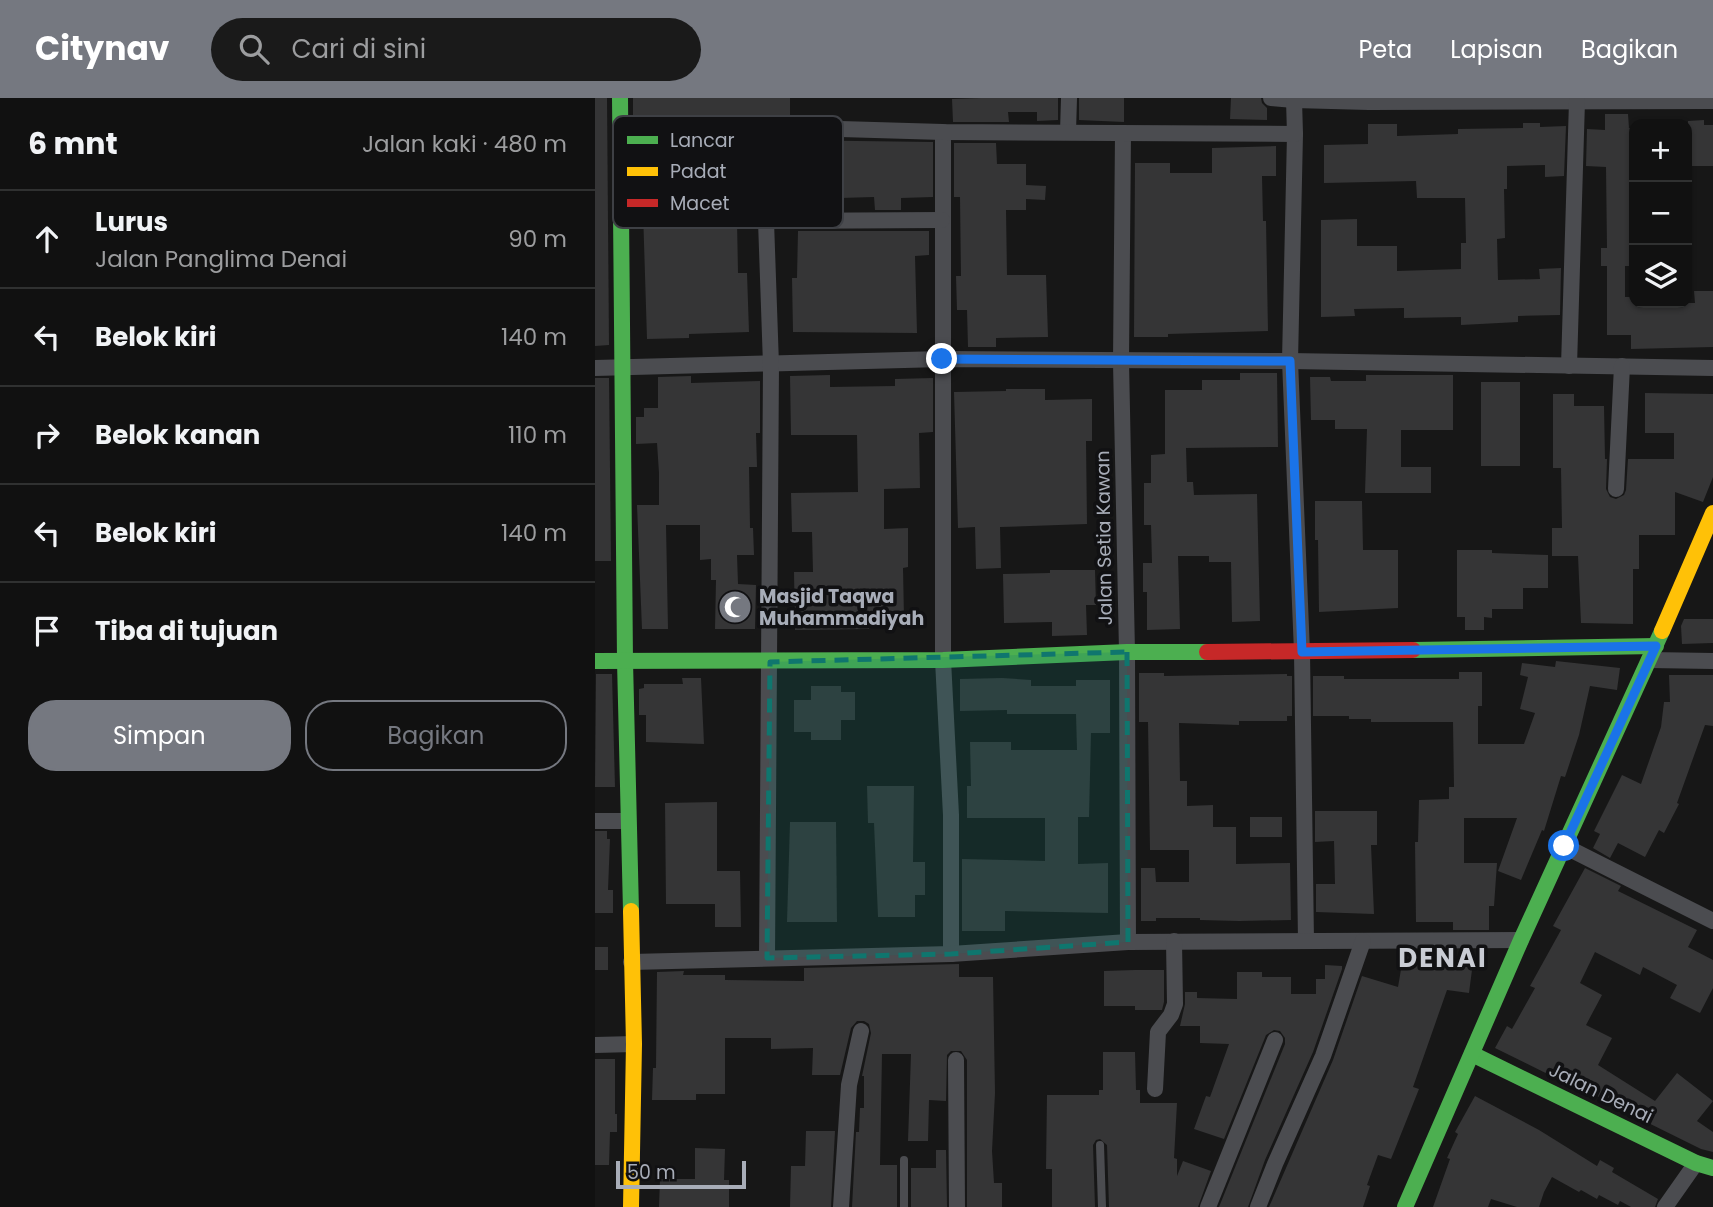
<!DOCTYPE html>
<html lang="id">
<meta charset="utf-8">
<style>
:root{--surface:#111;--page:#1a1a1a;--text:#f1f3f6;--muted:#9c9d9f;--line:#303131;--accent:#757880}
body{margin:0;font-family:Poppins,sans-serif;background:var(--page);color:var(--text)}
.controls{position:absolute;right:21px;top:21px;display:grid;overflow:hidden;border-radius:14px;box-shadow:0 2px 5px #0004}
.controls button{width:63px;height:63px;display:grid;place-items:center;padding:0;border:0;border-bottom:2px solid var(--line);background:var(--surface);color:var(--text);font:35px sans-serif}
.scale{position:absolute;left:21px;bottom:18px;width:130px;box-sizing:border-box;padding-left:7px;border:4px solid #a8adb8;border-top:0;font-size:19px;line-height:24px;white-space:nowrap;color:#a8adb8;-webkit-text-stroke:5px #111113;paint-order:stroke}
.stop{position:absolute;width:21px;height:21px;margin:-16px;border:5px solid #1a73e8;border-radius:50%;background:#fff}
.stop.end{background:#1a73e8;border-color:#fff;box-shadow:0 2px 7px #0008}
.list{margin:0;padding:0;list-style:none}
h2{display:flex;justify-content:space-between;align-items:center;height:91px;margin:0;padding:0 28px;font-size:30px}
h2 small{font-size:23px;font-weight:400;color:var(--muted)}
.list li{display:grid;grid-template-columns:46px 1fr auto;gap:21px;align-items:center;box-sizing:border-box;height:98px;padding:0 28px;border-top:2px solid var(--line)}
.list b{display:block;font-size:26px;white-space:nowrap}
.list p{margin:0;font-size:23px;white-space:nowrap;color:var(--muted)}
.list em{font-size:23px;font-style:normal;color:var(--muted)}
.actions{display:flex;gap:14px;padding:21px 28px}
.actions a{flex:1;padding:16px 0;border:2px solid var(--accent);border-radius:28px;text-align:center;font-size:24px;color:var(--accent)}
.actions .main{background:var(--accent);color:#fff}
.icon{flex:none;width:38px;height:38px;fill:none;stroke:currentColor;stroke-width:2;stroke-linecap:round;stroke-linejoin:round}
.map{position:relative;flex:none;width:1118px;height:1109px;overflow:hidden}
header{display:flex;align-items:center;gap:42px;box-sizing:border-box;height:98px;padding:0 35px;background:var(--accent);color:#fff}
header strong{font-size:33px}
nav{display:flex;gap:38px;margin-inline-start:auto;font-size:24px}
.search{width:490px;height:63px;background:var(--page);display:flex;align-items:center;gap:18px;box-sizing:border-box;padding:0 24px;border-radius:38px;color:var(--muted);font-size:26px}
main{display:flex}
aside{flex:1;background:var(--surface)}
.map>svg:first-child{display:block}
.building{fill:#353536}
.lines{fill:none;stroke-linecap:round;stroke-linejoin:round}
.lane{stroke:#4b4c50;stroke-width:8}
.street{stroke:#4b4c50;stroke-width:16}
.fast{stroke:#4caf50;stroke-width:16}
.slow{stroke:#ffc107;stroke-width:16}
.jam{stroke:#c62828;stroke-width:16}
.route{stroke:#1a73e8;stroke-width:9}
.marked{fill:#0f766e;fill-opacity:0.2;stroke:#0f766e;stroke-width:5;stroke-dasharray:14 9;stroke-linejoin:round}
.labels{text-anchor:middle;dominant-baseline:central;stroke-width:7;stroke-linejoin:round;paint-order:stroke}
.street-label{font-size:19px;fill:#a8adb8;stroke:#111113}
.poi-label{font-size:19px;font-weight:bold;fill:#a8adb8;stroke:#111113;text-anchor:start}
.district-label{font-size:26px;font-weight:bold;letter-spacing:2px;fill:#c9ccd4;stroke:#111113}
.key{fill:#111113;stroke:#3e4045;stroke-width:2}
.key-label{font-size:19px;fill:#a8adb8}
</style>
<header>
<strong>Citynav</strong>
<div class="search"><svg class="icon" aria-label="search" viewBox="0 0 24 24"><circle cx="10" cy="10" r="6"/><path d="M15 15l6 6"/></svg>Cari di sini</div>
<nav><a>Peta</a><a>Lapisan</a><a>Bagikan</a></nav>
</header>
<main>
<aside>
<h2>6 mnt<small>Jalan kaki · 480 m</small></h2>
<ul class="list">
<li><svg class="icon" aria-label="ahead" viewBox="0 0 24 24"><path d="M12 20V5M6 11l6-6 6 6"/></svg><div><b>Lurus</b><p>Jalan Panglima Denai</p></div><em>90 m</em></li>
<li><svg class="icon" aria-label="left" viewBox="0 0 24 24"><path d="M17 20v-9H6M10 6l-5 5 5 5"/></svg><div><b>Belok kiri</b></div><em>140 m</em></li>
<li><svg class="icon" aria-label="right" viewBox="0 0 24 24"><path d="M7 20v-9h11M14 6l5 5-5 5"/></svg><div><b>Belok kanan</b></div><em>110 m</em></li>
<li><svg class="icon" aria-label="left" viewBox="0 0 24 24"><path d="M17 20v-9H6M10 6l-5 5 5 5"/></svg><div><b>Belok kiri</b></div><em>140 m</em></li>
<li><svg class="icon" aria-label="arrive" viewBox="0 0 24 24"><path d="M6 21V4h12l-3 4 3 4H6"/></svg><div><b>Tiba di tujuan</b></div></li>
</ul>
<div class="actions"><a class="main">Simpan</a><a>Bagikan</a></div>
</aside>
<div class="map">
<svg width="1118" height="1109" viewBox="0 0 1118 1109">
<rect width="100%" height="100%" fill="#171717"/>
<g class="building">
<path d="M0,0H12L14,247L0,248Z"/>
<path d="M38,0H195V19L38,24Z"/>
<path d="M386,0H463V22L442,23V14H413L414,24H358L357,1Z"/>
<path d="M484,0H529V24L484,22Z"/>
<path d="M636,0H666L667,5L672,10V22L635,21Z"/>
<path d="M1010,16H1033L1034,30L1039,29V127H1035V168H1030V199H1039V205H1100L1099,193H1118V249L1036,251V237H1012V168H1006V150H1012L1011,69L991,68L992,31L1010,32Z"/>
<path d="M1109,22V27H1118V68H1093V23Z"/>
<path d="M928,25H945V29L971,28L969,78L950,79V67L912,68V91H909L910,140L902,141L903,182L945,181L944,171L966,170L965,217L923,218V224L866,227V219L809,220V210L759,211L760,218L726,219V122L762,121V148H802V173L866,171V145H871L870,100H822L821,83L729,85V47L773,46V26H802V38L863,36V31L928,30Z"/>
<path d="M188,42L338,44V99L306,100V112H280L279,99L245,100V112H203V102L188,103Z"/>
<path d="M359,45H401L402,66H431V87L451,88L450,102L431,101V112H411L412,177H451L453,239L401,240V249H373L372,212H362L361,178H366L365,99H359Z"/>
<path d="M681,48V78H667L668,123H671L673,233L573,236V239H539L540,65H575V75H617V50Z"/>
<path d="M74,58L75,98L110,97V74H138V123H142L143,175H152L154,234L94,236V240L52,241L48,113H39V100L48,99L47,59Z"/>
<path d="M203,133H334V157L320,158L322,235L198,234L197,180H202Z"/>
<path d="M645,275H682L683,349L591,350L592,384H598L599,397L662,396L665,523L637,524L636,464H614V458H583L585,531L552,532V494H548V465H557L556,427H549V385H556V357L570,356V292H607V282H645Z"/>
<path d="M235,277V289L300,288V281L338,280V334L324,335L325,390L289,391V431L313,430V469L308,470L309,520L274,521V531L200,532L199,474H218L217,434H197L196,395L263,394L262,337H196L195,278Z"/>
<path d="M771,277H858V332H806V369H836V395H770L772,331H740V322H716L715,279H735L736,283H771Z"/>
<path d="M96,278V285L165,283V335H161L162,369H154L155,430H158L159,457H142L143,486L161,487L160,531H120L121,482H116V461L105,462V427H71L73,531H47L42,407H64V375L62,345L41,346V319H49V310H63V279Z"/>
<path d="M0,280H14L16,463H0Z"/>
<rect x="886" y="284" width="39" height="84"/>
<path d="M411,291H450V302L497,301V343H491L492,426L405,429L406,470L381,471L380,429L363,430L359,294L411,293Z"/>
<path d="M1050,295L1118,296V379L1108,404L1080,394V437H1044V471H1038V526L986,525L983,458H957V430H967L966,370H958V296H979V308H1009L1010,361H1012L1011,391L1015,399L1021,401L1029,397L1031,392L1033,361H1079V335H1050Z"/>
<path d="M720,403H767L768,452H803V510L724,514L723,442H720Z"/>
<path d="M862,452H897V455L953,457V490H928V511H897V520L889,519V532H870V519H862Z"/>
<path d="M455,472H500L501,507H491L492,537L457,538V524L409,525L408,476L455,475Z"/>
<path d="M1089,521H1118V545L1087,546L1086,528Z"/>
<path d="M961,563L1025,570L1022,592L995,588L984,637L970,679L966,678L949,733L947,732L926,782L903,773L922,720H869V765H902L899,808H894V832H858V824H821L820,744H823L824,702L854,701V689H859L858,624H776V621H754V618H718V578H749V581H864V574H887V608H883V646H929L940,615L925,611L933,579L925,577L927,565L960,569Z"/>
<path d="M544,575H569V578L692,576V578H697V618H692V623H644V627L584,625L585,683H592V708L618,707V729H641V766L695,765L696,822L644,823L605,822V820H561V823H546V770H560L561,784H594V752H555L553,624H544Z"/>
<path d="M1,576H17L20,689H0Z"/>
<path d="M1074,577H1118V628L1110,627L1082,705L1084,706L1069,735L1064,732L1050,759L1023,745L1015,760L998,750L1005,736L999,733L1027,677L1046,686L1066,629L1069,604H1075Z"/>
<path d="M87,580H106L109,646L51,644V617H44V591L49,590V586H88Z"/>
<path d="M407,580L436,582V588H481V582H515V635H496L494,719H483V766L513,765V815L410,813V833H367V761L450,763V720H372V688H376L375,644H416V652H482L481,616H412V612L365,613V581Z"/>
<path d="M216,588H246V594H260V622H246V642H216V634H199V602H216Z"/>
<path d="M272,688H319L318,764H330V797H320V819H283L279,725H273Z"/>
<path d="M122,704V773H145L146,829H120V806H71L70,705Z"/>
<path d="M720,713H782V747H776L779,816L721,814V786H740L739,743L720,744Z"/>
<rect x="655" y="719" width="32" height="20"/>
<path d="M195,724H241L242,824H192Z"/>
<path d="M0,733H12V741H15L13,792H18V815H0Z"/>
<path d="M990,770L1026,788L1023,793L1102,832L1093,849L1118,862V890L1105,915L1075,900L1082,887L1048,869L1045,877L1000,854L985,885L1007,897L991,927L1017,940L1003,967L1060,1003L1082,975L1118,1003L1102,1023L1118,1034V1054L1106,1051L1015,1006L1002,998L1001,1000L900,950L912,928L917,931L940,890L935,888L966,832L958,828Z"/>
<rect x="0" y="849" width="13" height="23"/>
<path d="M809,854L878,864L874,895L852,892L818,989L824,991L796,1061L783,1057L772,1087L775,1088L768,1109H674L738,962L767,878L803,889Z"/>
<path d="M364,866V879H398L400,995L397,1053L399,1085H407V1109H372V962L366,953H356L352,957L351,1003L334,1002L333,1043H313L316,956H287L285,1067H302V1109H257L261,1034H264L265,1010H269V978H267L276,935L274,926L269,923H262L256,930L245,977H217L218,950L176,951V940H130V996H101V1002H57L58,970H61L62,874L89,873L88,877H130V882L209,883V870Z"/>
<path d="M730,867L747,868V871L718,954L670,1062L653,1109H624L690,946V940L685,933L679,932L671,937L629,1041L599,1031L611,998L615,999L634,946L605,945V928H585L590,906V894H602V900L642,901V874H667V879H696V896H721V881H730Z"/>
<path d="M540,872H569V904L567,912H540V908H509V873Z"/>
<path d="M508,954H540L541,992H545V1005H582L579,1060L582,1061V1078L588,1063L616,1073L603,1109H514L512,1047L505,1041L501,1042L498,1047L500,1109H457V1071H451L452,997H504V992H508Z"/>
<path d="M0,961H20V1016H22V1034H15L14,1067H0Z"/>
<path d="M880,998L944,1032L1002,1068L1005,1062L1019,1070L1017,1074L1063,1101L1060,1109H1036L1025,1103L1023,1107L1004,1097L1002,1101L986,1092L984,1094L957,1079L949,1094L944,1109H922L896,1101L893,1109H838L855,1061L852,1060L863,1036L860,1034Z"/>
<path d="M211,1033H240L236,1109H195L196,1068H210Z"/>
<path d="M100,1050L130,1051L129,1082H134V1109H64L65,1081H100Z"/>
<path d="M341,1052H351L352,1109H316V1070H341Z"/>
</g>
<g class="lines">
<g class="lane">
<path d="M505,1047L507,1109"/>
<path d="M309,1062V1109"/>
</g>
<g class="street">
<path d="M676,0L699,2"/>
<path d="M348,34V562L356,717V856"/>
<path d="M473,34L474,0"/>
<path d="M528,35L526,264L532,554L533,844"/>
<path d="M700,36L695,263L707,554L711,843"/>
<path d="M25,37L177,29L348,34L700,36L699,2L774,4L1118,3"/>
<path d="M171,123L347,122"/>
<path d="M974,268L982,3"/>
<path d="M0,270L347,261L695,263L1118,270"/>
<path d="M1021,391L1027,268"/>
<path d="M1054,562L1118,563"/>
<path d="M0,723H33"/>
<path d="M969,748L1118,823"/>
<path d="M172,860L176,267L171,123L178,103L177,29"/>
<path d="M36,864L356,856L533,844L926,842"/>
<path d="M0,947L39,946"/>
<path d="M361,962L362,1109"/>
<path d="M560,991L563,934L576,917L580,906L579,843"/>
<path d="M246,1109L254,987L266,933"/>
<path d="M613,1109L680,942"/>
<path d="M663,1109L680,1066L728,958L768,843"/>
<path d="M1070,1109L1101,1065"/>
</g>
<g class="fast">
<path d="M25,0L30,563L36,813"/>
<path d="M818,552L1061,548"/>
<path d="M0,563L348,562L532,554H612"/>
<path d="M877,956L1101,1065L1118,1070"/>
<path d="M810,1109L926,842L1067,533"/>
</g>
<g class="slow">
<path d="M1067,533L1118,415"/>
<path d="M36,813L39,946L36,1109"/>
</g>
<path class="jam" d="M612,554L818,552"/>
</g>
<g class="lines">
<path class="route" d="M347,261L695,263L707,554L1061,548L969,748"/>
</g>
<path class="marked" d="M532,554L533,844L356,856L172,860L175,564Z"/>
<defs>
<symbol id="mosque-disc" viewBox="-11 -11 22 22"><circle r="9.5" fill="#757880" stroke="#111113"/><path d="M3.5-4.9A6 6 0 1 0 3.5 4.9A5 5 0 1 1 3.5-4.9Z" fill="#fff"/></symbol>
</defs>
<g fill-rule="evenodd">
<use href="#mosque-disc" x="121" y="490" width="38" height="38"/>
</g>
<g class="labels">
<g class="street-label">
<text transform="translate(509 440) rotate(-91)">Jalan Setia Kawan</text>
<text transform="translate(1006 995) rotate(26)">Jalan Denai</text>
</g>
<g class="poi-label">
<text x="164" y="498">Masjid Taqwa<tspan x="164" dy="22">Muhammadiyah</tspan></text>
</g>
<g class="district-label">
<text x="848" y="860">DENAI</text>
</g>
</g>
<rect x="18" y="18" width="230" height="112" rx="10" class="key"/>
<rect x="32" y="38" width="31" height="8" fill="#4caf50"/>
<rect x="32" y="69" width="31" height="9" fill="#ffc107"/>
<rect x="32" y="101" width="31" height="8" fill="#c62828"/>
<g class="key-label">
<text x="75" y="49">Lancar</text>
<text x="75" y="80">Padat</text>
<text x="75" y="112">Macet</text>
</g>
</svg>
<div class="controls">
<button>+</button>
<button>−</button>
<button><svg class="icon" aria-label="layers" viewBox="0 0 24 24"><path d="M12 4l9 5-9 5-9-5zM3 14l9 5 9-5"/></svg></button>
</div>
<div class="scale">50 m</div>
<div class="stop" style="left:969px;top:748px"></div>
<div class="stop end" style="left:347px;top:261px"></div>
</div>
</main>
